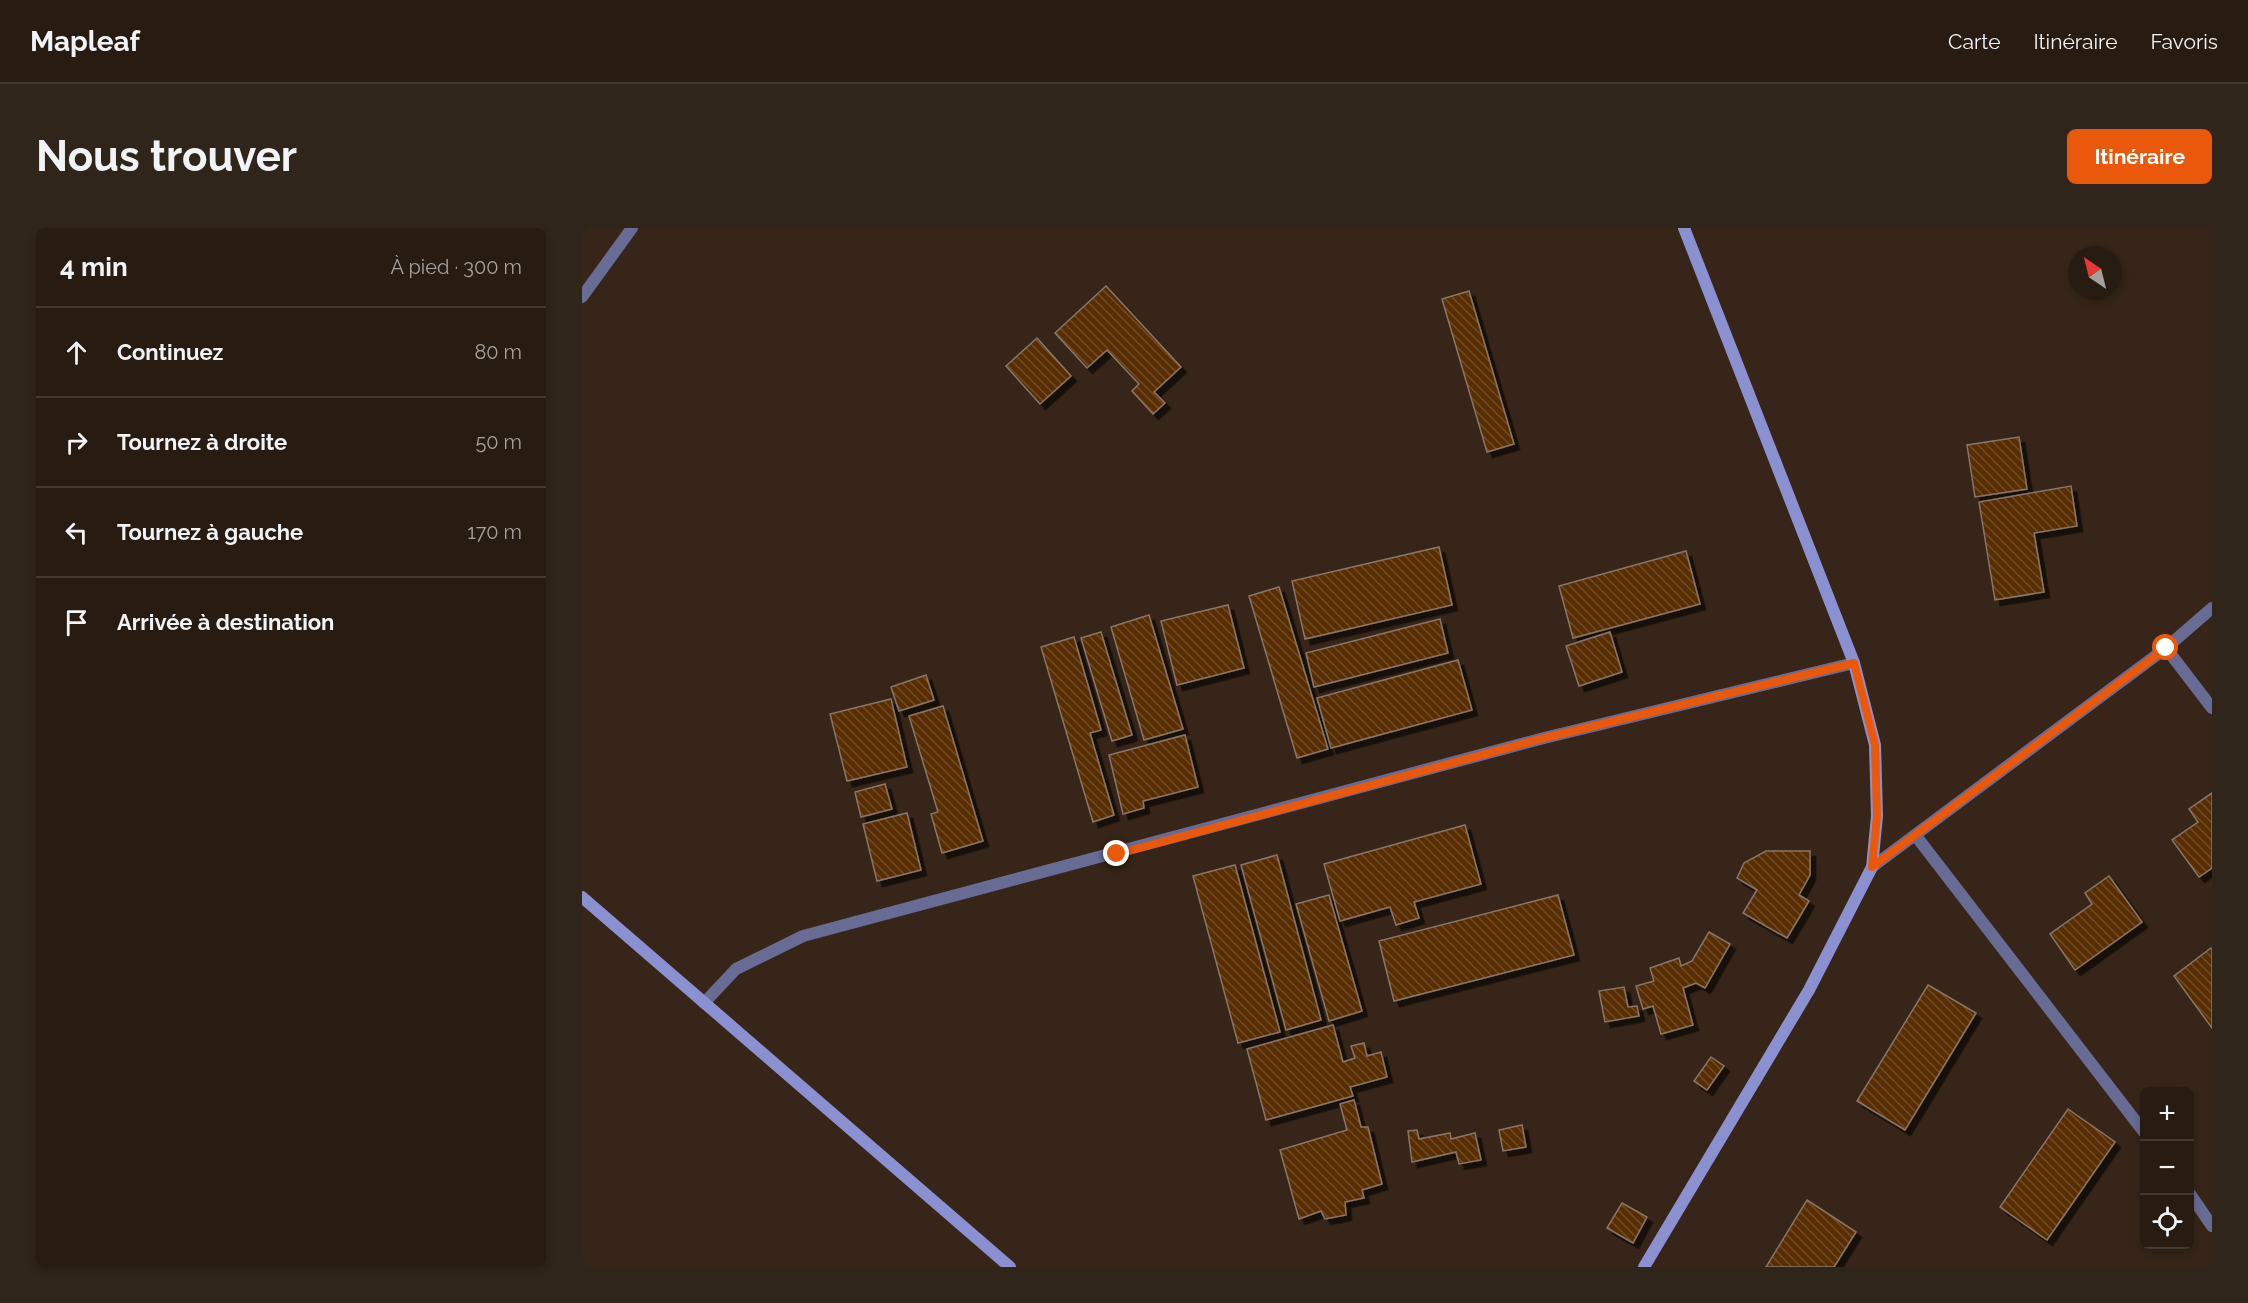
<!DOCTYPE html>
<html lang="fr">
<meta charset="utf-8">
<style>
:root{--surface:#281c12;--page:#30251b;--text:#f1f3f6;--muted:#a5a19f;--line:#443a32;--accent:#ea580c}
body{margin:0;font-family:Raleway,sans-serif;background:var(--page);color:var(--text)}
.controls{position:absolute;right:18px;bottom:18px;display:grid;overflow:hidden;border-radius:9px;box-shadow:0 3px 9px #0003}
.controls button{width:54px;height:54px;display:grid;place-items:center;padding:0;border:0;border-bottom:2px solid var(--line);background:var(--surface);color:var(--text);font:30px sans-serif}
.compass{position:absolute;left:1486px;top:18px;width:54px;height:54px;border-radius:50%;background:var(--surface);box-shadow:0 3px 9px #0003;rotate:325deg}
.stop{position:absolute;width:18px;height:18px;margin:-14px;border:4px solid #ea580c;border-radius:50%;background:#fff}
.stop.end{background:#ea580c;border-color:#fff;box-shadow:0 2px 6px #0008}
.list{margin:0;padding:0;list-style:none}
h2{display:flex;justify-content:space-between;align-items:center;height:78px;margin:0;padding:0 24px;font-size:26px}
h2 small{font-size:20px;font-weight:400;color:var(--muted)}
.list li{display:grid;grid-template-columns:39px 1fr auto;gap:18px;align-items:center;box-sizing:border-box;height:90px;padding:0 24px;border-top:2px solid var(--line)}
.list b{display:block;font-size:22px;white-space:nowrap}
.list em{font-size:20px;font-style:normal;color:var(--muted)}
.icon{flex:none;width:33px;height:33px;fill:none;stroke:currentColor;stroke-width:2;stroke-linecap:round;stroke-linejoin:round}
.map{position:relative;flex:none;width:1630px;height:1039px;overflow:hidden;border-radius:9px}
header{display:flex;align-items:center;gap:36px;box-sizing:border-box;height:84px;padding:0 30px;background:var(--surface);border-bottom:2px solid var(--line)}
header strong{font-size:28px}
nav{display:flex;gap:33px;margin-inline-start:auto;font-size:21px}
.intro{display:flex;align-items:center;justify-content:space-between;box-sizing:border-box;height:144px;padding:0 36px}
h1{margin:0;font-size:42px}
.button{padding:15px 27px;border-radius:9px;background:var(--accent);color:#fff;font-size:21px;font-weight:700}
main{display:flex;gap:36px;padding:0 36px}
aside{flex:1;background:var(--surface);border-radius:9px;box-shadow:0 3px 9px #0003}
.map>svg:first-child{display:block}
.building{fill:url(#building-back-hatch);stroke:#8a7567;stroke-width:1.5;filter:url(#shadow)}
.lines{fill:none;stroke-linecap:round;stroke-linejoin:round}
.street{stroke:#686b93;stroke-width:12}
.secondary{stroke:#8b90d1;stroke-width:12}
.route{stroke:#ea580c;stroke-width:8}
</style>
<header>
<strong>Mapleaf</strong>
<nav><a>Carte</a><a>Itinéraire</a><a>Favoris</a></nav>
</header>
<div class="intro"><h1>Nous trouver</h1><a class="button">Itinéraire</a></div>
<main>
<aside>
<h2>4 min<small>À pied · 300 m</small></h2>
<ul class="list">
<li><svg class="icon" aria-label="ahead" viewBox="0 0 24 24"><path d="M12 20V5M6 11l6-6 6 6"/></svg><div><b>Continuez</b></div><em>80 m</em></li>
<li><svg class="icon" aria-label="right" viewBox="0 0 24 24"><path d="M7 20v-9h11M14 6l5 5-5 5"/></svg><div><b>Tournez à droite</b></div><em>50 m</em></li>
<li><svg class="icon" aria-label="left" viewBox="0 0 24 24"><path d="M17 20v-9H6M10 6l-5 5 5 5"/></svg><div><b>Tournez à gauche</b></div><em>170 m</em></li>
<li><svg class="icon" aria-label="arrive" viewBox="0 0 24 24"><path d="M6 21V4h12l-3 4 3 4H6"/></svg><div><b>Arrivée à destination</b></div></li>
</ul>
</aside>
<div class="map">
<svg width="1630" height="1039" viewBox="0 0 1630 1039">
<defs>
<pattern id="building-back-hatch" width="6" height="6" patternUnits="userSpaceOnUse" patternTransform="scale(1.5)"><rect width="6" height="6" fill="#582d06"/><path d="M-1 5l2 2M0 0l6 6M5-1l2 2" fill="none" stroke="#704b2a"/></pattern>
<filter id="shadow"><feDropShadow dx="5.5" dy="5.5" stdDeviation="0" flood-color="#0009"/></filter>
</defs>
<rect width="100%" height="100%" fill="#362518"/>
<g class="building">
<path d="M524,58L599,139L572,164L583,175L571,186L550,163L557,156L525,122L505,140L473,105Z"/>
<path d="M887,63L932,216L905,224L860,71Z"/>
<path d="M455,110L489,148L458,176L424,138Z"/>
<path d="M1437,209L1445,261L1393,269L1385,217Z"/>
<path d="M1489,258L1495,298L1452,305L1462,364L1413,372L1397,274Z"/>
<path d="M857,319L870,377L723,411L710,353Z"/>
<path d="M1104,323L1118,376L991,410L977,358Z"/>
<path d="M697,359L746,521L715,530L667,368Z"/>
<path d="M646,377L662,440L595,457L579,393Z"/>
<path d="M567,387L601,501L562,512L529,399Z"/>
<path d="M858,391L866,425L732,459L724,425Z"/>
<path d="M519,404L550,507L530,513L499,410Z"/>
<path d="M1028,404L1040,444L997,458L984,418Z"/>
<path d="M492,409L519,502L508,505L532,587L511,594L459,419Z"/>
<path d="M876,432L890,482L749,520L735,470Z"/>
<path d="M344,447L352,472L317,483L309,459Z"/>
<path d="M309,471L325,539L265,553L248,486Z"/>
<path d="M361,478L401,613L360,625L349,586L356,584L327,488Z"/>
<path d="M603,507L616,559L561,573L562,580L541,586L527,527Z"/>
<path d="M303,556L310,581L279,589L273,564Z"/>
<path d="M1630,565V640L1617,649L1590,612L1616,594L1607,581Z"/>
<path d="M325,585L339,642L295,653L281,596Z"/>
<path d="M883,597L899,656L832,674L837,690L814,697L808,679L758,693L742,636Z"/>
<path d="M1184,623H1228V647L1217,667L1227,673L1205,710L1161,685L1175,662L1155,650L1162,635Z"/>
<path d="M695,627L739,792L704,802L659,637Z"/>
<path d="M653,637L698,804L656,815L611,648Z"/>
<path d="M1527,648L1560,694L1493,742L1468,706L1510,676L1503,665Z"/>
<path d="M747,667L780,783L747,793L714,676Z"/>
<path d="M976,667L992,727L812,773L797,713Z"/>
<path d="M1127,704L1148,716L1123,760L1114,755L1101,760L1111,797L1079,806L1071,778L1061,781L1054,758L1072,753L1068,740L1097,730L1099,738L1110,733Z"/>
<path d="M1629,720L1630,721V800L1592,748Z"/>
<path d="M1346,757L1394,785L1323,902L1275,873Z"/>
<path d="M1042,759L1046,779L1055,778L1057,788L1023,794L1017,763Z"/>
<path d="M751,797L761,834L773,830L769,818L782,815L785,828L799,824L805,849L768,859L771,868L684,892L665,821Z"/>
<path d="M1129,829L1142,838L1125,862L1112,853Z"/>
<path d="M772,872L779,899H786L800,956L780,962L782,970L763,974L764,987L743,991L739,983L717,991L698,922L765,902L758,876Z"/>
<path d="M1486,881L1533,914L1465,1012L1418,979Z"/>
<path d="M940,897L944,919L921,923L917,902Z"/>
<path d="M835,902L837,911L868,905L869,911L893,905L899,932L877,936L874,924L830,934L826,903Z"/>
<path d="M1225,972L1274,1004L1252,1039H1184Z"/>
<path d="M1040,975L1065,989L1051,1015L1025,1000Z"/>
</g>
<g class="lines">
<g class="street">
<path d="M0,69L50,0"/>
<path d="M1584,420L1630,480"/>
<path d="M1334,608L1562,904"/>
<path d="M1290,639L1584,420L1630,380"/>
<path d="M122,775L154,741L221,708L962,510L1272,435"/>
<path d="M1608,966L1630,998"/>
</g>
<g class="secondary">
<path d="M0,669L428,1039"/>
<path d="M1062,1039L1227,762L1290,639L1295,588L1293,517L1272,435L1102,0"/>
</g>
</g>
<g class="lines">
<path class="route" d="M535,626L962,510L1272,435L1293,517L1295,588L1290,639L1584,420"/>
</g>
</svg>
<div class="controls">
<button>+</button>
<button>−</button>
<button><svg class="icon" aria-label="locate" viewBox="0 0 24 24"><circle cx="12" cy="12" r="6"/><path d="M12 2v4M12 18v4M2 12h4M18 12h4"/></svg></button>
</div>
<svg class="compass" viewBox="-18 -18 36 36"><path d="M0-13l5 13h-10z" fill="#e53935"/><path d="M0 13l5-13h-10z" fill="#a5a19f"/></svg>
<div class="stop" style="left:1584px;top:420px"></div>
<div class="stop end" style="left:535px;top:626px"></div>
</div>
</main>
